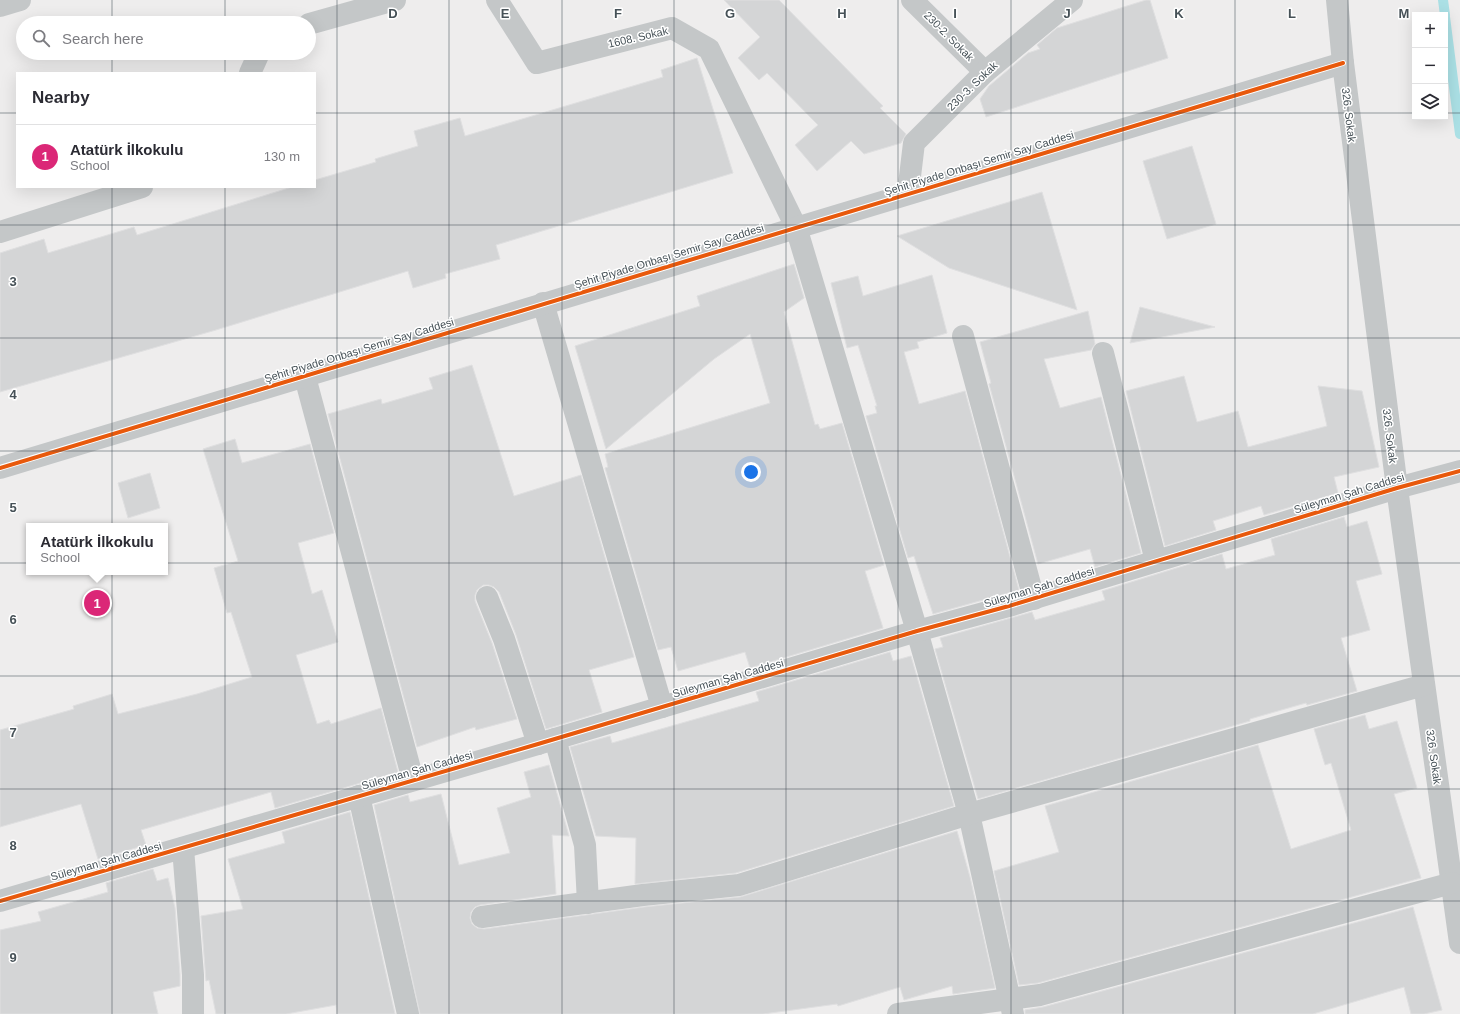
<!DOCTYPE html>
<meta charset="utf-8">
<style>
:root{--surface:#fff;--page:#f2f2f3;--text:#2b2b33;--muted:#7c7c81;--line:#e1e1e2;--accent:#db2777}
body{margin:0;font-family:Helvetica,sans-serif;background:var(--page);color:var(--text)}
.controls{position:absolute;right:12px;top:12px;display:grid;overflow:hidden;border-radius:0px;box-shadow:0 4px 16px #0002}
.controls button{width:36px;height:36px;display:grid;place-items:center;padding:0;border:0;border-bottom:1px solid var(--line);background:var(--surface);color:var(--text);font:20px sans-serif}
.you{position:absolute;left:751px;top:472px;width:14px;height:14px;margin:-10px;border:3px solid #fff;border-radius:50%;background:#1a73e8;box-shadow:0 0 0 6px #1a73e833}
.badge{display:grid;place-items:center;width:26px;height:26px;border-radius:50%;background:var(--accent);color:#fff;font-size:13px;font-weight:700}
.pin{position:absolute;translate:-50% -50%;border:2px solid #fff;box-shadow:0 1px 4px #0006}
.popup{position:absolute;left:26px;top:523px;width:142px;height:52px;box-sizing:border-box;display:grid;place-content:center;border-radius:0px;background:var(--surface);filter:drop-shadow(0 1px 3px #0005);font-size:13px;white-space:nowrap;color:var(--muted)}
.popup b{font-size:15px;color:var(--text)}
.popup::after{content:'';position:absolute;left:50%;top:100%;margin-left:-8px;border:8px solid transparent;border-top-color:var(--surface)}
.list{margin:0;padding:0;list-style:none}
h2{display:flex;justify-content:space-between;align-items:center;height:52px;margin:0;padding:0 16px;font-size:17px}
h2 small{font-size:13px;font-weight:400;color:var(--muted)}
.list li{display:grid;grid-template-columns:26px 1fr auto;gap:12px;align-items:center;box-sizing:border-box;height:64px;padding:0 16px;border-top:1px solid var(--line)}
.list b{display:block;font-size:15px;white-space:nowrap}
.list p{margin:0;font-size:13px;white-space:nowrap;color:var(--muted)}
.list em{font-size:13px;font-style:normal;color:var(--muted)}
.icon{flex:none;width:22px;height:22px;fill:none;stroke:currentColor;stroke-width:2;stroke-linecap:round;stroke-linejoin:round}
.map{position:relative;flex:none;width:1460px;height:1014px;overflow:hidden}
.search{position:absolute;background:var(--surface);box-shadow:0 4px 16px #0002;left:16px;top:16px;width:300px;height:44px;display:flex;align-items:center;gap:10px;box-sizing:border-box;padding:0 14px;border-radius:22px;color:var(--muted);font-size:15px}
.panel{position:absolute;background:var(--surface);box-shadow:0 4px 16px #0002;left:16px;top:72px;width:300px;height:116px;border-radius:0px}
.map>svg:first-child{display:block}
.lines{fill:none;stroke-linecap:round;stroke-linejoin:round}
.stream{stroke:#abe0e5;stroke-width:10}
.building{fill:#d4d5d6;stroke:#dfdfe0}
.minor{stroke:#c4c7c8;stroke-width:22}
.cycleway-casing{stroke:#fff;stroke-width:6}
.cycleway{stroke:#e8590c;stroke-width:4}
.grid{fill:none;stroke:#465157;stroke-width:1;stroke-opacity:0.55}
.labels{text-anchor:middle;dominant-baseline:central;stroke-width:3;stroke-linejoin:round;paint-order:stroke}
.street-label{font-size:11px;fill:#465157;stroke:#fff}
.grid-label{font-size:13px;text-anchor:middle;font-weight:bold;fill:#465157;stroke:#fff;stroke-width:3;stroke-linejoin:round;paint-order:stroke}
</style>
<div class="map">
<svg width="1460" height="1014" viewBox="0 0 1460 1014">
<rect width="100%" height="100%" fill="#eeeded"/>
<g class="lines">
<g class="stream">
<path d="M1443,0L1445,15"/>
<path d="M1445,17L1460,134"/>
</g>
</g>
<g class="building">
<path d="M724,0H779L883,106L880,108L906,134L901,143L864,154L851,141L817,171L795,145L818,125L767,73L759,80L738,58L760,37Z"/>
<path d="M1146,0H1150L1168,58L986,117L980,99L989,86L1028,53L1040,49L1037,45L1057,28Z"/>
<path d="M697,58L733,173L496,245L500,259L445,274L446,278L413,288L408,271L216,330L0,392V253L44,239L48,253L134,227L137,235L292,187H315V180L376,162L375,159L418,146L414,131L460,118L465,136L663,77L661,70Z"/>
<path d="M1192,146L1216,224L1167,239L1143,161Z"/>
<path d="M1042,192L1077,310L949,268L897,236Z"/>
<path d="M794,264L804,298L784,312L815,425L818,424L820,429L842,423L884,565L865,571L883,628L750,668L745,652L678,671L671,647L658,650L605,468L608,467L605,454L770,403L750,334L714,359L606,449L575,346L700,306L697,296Z"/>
<path d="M932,275L947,333L917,342L919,348L904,352L919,404L965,391L1019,590L933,614L914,556L908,558L866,416L877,413L875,406H877L858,345L847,348L831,283L858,276L863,296Z"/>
<path d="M1140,307L1215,327L1130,343Z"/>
<path d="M1088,311L1095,344L1091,350L1044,359L1060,408L1101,397L1141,553L1095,567L1090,549L1038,564L989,384L991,383L980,342Z"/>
<path d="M472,365L514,496L581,475L634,657L589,670L602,712L546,729L516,635L499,592L494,587L489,585H483L477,590L475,595V601L492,643L517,719L476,730L475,727L417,747L328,414L381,399L382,404L433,389L429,378Z"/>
<path d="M1184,376L1197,422L1238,411L1248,447L1327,426L1318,386L1362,391L1379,467L1334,477L1338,493L1264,515L1261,506L1213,521L1216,530L1165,546L1126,391Z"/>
<path d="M235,439L242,463L310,444L334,533L298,543L312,594L322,590L338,642L296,655L317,724L329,720L331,724L381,708L398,772L275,808L271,792L141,830L146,845L98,859L81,804L0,827V730L74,709L73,706L112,694L118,714L197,694L252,677L231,612L227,613L214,568L238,561L203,449Z"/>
<path d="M150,473L160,508L128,518L118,483Z"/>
<path d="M1344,517L1347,527L1367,521L1382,574L1356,581L1370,630L1341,638L1357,691L1307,705L1306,703L1250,719V721L978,799L935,649L943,647L940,638L1032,612L1035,620L1105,600L1102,591L1222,554L1226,569L1275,555L1271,539Z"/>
<path d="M890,652L893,661L911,656L954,806L736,873L635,884L636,838L596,836L570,747L610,736L612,743L759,701L756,692Z"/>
<path d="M1365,715L1369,729L1397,721L1417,788L1394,794L1421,878L1038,983L1019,985L994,871L1059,852L1045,806L1258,745L1291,849L1351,830L1331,763L1325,765L1314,729Z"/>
<path d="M549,765L569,836L552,835L556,894L480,905L475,907L471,912L470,918L472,924L477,928L484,929L644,907L740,897L957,831L970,877L995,988L953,994L952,986L904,1000L900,987L838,1006L837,1004L763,1014H420L374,805L408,795L410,802L441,794L459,865L510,853L497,808L531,797L524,772Z"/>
<path d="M350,812L395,1014H337L336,1005L286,1014H216L209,980L206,981L201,916L243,909L228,859L285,843L282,832Z"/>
<path d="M153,869L157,881L168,878L175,908L180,975V986L153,992L158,1014H0V930L41,921L38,912L108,892L106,883Z"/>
<path d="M1413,907L1442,1010L1424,1014H1411L1404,987L1313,1014H1025V1010L1043,1007Z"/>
</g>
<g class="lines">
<g class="minor">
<path d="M497,0L537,63L672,28L709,49L796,227L917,631L969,814L1013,1014"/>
<path d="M912,0L985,72"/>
<path d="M1337,0L1343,63L1397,488L1460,943"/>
<path d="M0,6L20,0"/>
<path d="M309,24L395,0"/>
<path d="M250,73L259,53"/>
<path d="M908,193L914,143L985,72L1072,0"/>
<path d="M0,232L142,187"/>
<path d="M543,303L662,707"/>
<path d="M963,336L1034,599"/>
<path d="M1103,353L1156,561"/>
<path d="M305,377L413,780"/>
<path d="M0,468L1343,63"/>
<path d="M487,597L504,639L538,744"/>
<path d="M555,739L585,845L588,903"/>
<path d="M359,796L408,1014"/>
<path d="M183,848L193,975V1014"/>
<path d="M0,901L538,744L917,631L1009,606L1397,488L1460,471"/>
<path d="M482,917L643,895L739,885L969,814L1424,685"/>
<path d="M898,1014L1040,995L1452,883"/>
</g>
<defs>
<g id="cycleway">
<path d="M0,468L1343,63"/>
<path d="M0,901L538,744L917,631L1009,606L1397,488L1460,471"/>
</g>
</defs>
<use href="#cycleway" class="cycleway-casing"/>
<use href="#cycleway" class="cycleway"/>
</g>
<path class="grid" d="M112,0V23M225,0V23M337,0V1014M449,0V1014M562,0V1014M674,0V1014M786,0V1014M898,0V1014M1011,0V1014M1123,0V1014M1235,0V1014M1348,0V1014M112,53V73M225,53V73M0,113H17M315,113H1415M1445,113H1460M112,187V1014M225,187V1014M0,225H1460M0,338H1460M0,451H1460M0,563H1460M0,676H1460M0,789H1460M0,901H1460"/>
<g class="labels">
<g class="street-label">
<text transform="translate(949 36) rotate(45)">230-2. Sokak</text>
<text transform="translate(638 37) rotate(-13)">1608. Sokak</text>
<text transform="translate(972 86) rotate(-44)">230-3. Sokak</text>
<text transform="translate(1349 115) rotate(83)">326. Sokak</text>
<text transform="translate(979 163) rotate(-17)">Şehit Piyade Onbaşı Semir Say Caddesi</text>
<text transform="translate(669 256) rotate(-17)">Şehit Piyade Onbaşı Semir Say Caddesi</text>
<text transform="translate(359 350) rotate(-17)">Şehit Piyade Onbaşı Semir Say Caddesi</text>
<text transform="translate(1390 436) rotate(83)">326. Sokak</text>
<text transform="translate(1349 493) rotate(-17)">Süleyman Şah Caddesi</text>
<text transform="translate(1039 587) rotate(-17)">Süleyman Şah Caddesi</text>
<text transform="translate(728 678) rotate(-16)">Süleyman Şah Caddesi</text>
<text transform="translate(1434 757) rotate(82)">326. Sokak</text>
<text transform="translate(417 770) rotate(-16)">Süleyman Şah Caddesi</text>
<text transform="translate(106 861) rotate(-16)">Süleyman Şah Caddesi</text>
</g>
</g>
<g class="grid-label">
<text x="393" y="18">D</text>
<text x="505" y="18">E</text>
<text x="618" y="18">F</text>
<text x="730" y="18">G</text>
<text x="842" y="18">H</text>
<text x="955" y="18">I</text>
<text x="1067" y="18">J</text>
<text x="1179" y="18">K</text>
<text x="1292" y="18">L</text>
<text x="1404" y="18">M</text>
<text x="13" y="286">3</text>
<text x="13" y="399">4</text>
<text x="13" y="512">5</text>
<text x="13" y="624">6</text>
<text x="13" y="737">7</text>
<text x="13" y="850">8</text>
<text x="13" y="962">9</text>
</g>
</svg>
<div class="controls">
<button>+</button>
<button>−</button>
<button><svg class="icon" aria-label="layers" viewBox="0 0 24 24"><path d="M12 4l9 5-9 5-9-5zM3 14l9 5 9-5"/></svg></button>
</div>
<div class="you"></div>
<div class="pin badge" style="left:97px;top:603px">1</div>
<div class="popup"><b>Atatürk İlkokulu</b>School</div>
<div class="search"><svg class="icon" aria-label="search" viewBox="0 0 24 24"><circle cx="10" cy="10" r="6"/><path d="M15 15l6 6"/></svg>Search here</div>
<section class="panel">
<h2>Nearby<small></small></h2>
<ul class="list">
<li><span class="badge">1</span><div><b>Atatürk İlkokulu</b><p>School</p></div><em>130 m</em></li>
</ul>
</section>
</div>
